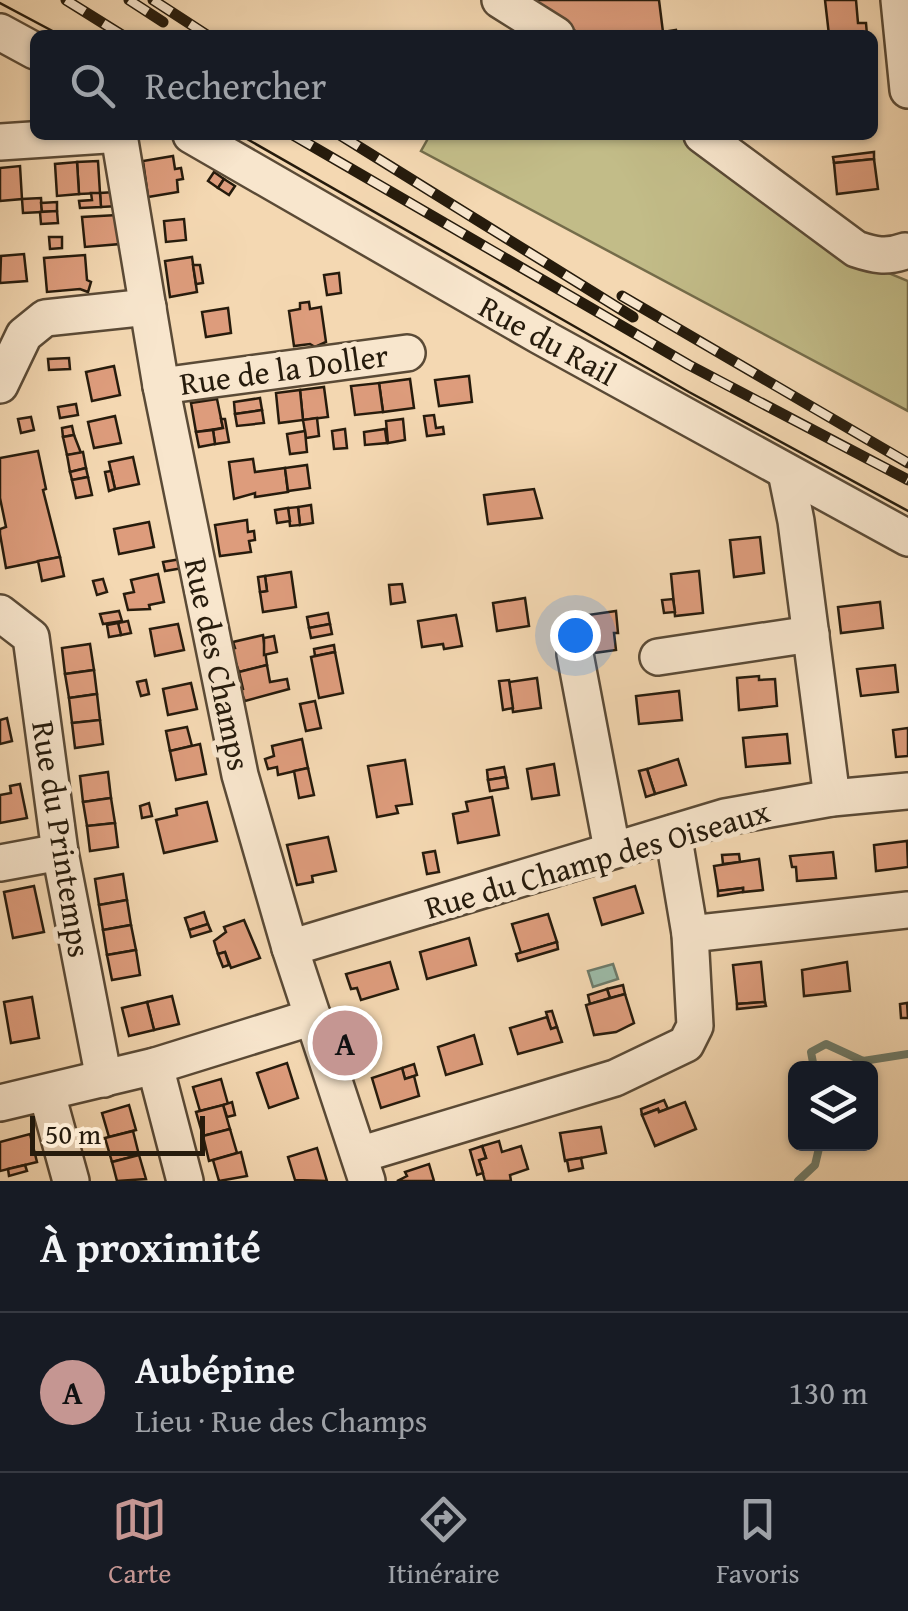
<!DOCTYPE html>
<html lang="fr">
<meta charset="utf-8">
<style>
:root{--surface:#171b24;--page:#20242c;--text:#f1f3f6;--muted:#9ea1a6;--line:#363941;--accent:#c59692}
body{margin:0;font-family:"Gentium Book Plus",serif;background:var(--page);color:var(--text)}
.controls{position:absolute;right:30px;bottom:30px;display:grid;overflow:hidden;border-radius:15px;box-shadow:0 2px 8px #0004}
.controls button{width:90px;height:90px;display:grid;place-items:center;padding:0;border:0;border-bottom:2px solid var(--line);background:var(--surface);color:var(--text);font:50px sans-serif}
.scale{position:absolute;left:30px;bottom:25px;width:175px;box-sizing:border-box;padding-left:10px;border:5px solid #261b0c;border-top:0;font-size:28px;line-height:35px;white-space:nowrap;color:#261b0c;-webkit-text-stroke:8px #f8e6cd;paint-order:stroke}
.you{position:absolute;left:575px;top:635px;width:35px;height:35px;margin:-25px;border:8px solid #fff;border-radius:50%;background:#1a73e8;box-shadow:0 0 0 15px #1a73e833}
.badge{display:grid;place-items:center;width:65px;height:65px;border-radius:50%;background:var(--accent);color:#111;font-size:32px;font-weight:700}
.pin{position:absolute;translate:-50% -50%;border:5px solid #fff;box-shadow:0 2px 10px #0006}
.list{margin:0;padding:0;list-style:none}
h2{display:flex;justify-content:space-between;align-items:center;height:130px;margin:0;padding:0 40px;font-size:42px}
h2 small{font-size:32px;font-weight:400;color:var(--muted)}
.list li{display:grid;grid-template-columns:65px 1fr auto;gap:30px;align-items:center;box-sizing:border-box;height:160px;padding:0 40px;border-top:2px solid var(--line)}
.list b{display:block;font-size:38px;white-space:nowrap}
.list p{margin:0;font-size:32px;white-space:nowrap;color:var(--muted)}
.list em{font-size:32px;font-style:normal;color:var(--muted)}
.icon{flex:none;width:55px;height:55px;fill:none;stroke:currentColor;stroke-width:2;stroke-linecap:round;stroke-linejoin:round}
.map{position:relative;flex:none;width:908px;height:1181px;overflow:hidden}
.search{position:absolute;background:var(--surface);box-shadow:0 2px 8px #0004;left:30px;right:30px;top:30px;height:110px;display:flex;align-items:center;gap:25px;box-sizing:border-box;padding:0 35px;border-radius:15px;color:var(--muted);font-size:38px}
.sheet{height:290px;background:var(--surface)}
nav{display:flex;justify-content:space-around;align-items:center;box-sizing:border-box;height:140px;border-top:2px solid var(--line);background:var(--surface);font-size:28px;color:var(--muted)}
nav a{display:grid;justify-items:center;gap:5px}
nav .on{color:var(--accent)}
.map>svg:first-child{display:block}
.green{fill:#c2bc88;stroke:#746c4a;stroke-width:2.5}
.water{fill:#9cbba8;stroke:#6d7b6a;stroke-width:2.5}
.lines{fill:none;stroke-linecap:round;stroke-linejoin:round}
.stream{stroke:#6d7b6a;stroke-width:8}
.building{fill:#dd9c7c;stroke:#261b0c;stroke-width:2.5}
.minor-casing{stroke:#5a4a36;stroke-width:40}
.minor{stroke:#f8e6cd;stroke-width:35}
.tram{stroke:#261b0c;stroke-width:2.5}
.rail-casing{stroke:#261b0c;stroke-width:11}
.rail{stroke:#f8e6cd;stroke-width:8;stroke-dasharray:22;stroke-linecap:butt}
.labels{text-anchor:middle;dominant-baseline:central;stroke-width:10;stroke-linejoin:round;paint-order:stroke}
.street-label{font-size:32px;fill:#261b0c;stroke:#f8e6cd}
</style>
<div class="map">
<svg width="908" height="1181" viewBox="0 0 908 1181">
<rect width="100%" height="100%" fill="#f4d8b2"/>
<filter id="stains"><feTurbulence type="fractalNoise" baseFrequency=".002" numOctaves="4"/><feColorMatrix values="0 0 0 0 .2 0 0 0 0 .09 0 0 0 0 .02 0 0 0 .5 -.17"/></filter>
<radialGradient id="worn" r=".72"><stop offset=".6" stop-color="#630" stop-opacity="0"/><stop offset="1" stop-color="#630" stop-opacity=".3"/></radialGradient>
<path class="green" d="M430,135H680L845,255L908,281V411L421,151Z"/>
<path class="water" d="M613,964L618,979L593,987L588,971Z"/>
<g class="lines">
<g class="stream">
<path d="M814,1068L811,1052L826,1044L863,1061L908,1054"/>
<path d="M798,1181L815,1165L820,1144"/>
</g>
</g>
<g class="building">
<path d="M531,0H659L663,32L581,35Z"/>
<path d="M825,0H856L858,23H866L867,35H829Z"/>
<path d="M676,30L677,35H640L663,32Z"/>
<path d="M874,152V159L834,163L833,157Z"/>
<path d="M173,156L175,169L181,168L183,179L177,180L178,192L148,197L143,161Z"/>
<path d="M874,159L878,189L837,194L834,163Z"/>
<path d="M98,161L100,193L79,194L77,162Z"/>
<path d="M77,162L79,194L57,196L55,164Z"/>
<path d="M20,166L22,199L0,201V168Z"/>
<path d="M214,172L224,179L218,188L208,181Z"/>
<path d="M224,179L235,186L229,195L218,188Z"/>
<path d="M115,192L118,206L101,207L100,193Z"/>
<path d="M91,193H100L101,207L80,208L79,201L92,200Z"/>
<path d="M41,198L42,212L23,213L22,199Z"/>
<path d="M57,202V211L42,212L41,203Z"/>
<path d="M57,211L58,223L41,224L40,212Z"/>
<path d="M117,215L120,244L85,247L82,217Z"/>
<path d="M184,219L186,240L166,242L164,221Z"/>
<path d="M49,237H62V248L50,249Z"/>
<path d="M24,254L27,281L0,283L1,256Z"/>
<path d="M85,255L87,280L91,282L88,292L80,289L47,292L44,258Z"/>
<path d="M192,257L197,292L170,297L165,261Z"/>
<path d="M193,265H200L203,283L196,284Z"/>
<path d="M339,273L341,293L327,295L324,275Z"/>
<path d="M309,302L310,309L321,307L326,342L315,347L310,344L294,346L289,311L300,309V303Z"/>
<path d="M228,308L231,333L206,337L202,312Z"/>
<path d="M69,358L70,369L49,370L48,359Z"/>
<path d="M114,366L120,395L92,401L86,372Z"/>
<path d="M469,376L472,402L439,406L435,380Z"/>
<path d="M410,379L414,408L383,412L379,383Z"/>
<path d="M379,383L383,412L355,415L351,386Z"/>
<path d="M324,387L328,417L303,420L300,390Z"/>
<path d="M300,390L303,420L279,423L276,393Z"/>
<path d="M260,398L262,410L235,414L234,402Z"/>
<path d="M217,399L223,428L196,432L191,403Z"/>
<path d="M76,404L78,415L60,418L58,407Z"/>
<path d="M262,410L264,423L237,426L235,414Z"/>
<path d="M434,415L436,428L443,427L444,434L427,436L424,416Z"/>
<path d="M115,416L121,443L94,448L88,422Z"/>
<path d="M31,417L34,430L21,433L18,419Z"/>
<path d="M317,418L319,436L306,438L303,420Z"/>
<path d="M221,419H225L229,442L215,444L213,430L223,428Z"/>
<path d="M403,419L405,440L388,443L386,421Z"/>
<path d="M72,426L74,435L63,437L62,428Z"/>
<path d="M345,429L347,448L334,449L332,431Z"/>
<path d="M385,429L387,443L365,445L364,432Z"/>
<path d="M213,430L215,444L199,447L196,432Z"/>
<path d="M305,431L307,452L290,454L287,434Z"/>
<path d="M74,435L81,453L67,455L63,437Z"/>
<path d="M38,451L46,489L43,490L60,557L6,568L0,534V529L6,527L0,498V458Z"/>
<path d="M83,452L86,468L70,472L67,455Z"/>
<path d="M133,457L139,484L115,489L109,462Z"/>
<path d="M253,459L255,472L285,468L288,492L255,497V493L234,499L229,462Z"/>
<path d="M307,465L310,488L288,491L285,468Z"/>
<path d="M86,468L88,477L72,480L70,472Z"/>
<path d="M111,471L115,489L109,491L105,472Z"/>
<path d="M88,477L92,495L76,498L72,480Z"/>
<path d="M534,489L542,518L488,524L484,495Z"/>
<path d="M311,505L313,523L300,525L298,507Z"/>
<path d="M298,507L300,525L290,526L288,508Z"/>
<path d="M288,508L290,521L277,523L275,510Z"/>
<path d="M247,520L248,532L254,531L255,540L249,541L251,552L220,556L215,525Z"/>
<path d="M149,522L154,547L119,554L114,529Z"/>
<path d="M760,537L764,573L734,577L730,540Z"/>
<path d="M60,557L64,576L42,581L38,561Z"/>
<path d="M181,559L183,568L165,571L163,562Z"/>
<path d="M699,571L703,613L675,616L671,574Z"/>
<path d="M291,572L296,607L263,612L260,592L267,591L265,576Z"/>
<path d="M158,574L164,602L149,605L150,609L128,610L124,594L134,592L131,580Z"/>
<path d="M265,576L267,591L260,592L258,577Z"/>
<path d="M103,579L107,592L97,595L93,581Z"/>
<path d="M402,584L405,602L391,604L389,585Z"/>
<path d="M525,598L529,626L497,631L493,603Z"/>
<path d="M673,599L675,612L664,613L662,600Z"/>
<path d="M880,602L883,628L841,633L838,607Z"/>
<path d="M119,611L122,621L103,624L100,614Z"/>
<path d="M616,611L618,633H614L616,650L594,653L588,615Z"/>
<path d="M328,613L330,624L309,628L307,617Z"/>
<path d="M456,615L462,646L444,649L443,644L422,647L418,621Z"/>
<path d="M128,621L131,633L121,635L118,623Z"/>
<path d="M118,623L121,635L109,637L107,625Z"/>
<path d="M178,624L184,650L155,656L150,629Z"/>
<path d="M330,624L332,634L311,638L309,628Z"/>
<path d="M263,635L267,665L239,672L231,649L235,648L233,642Z"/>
<path d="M274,636L277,652L264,655V638Z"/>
<path d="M90,644L94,670L65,674L62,648Z"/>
<path d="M334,645L335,652L315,656L314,649Z"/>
<path d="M335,652L343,693L319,698L311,657Z"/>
<path d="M267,665L270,682L287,679L289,689L245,701L240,690L243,689L239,672Z"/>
<path d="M895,665L898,692L861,696L857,669Z"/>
<path d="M94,670L97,694L69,698L65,674Z"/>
<path d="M759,676V680L775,679L777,706L739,710L737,678Z"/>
<path d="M537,678L541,708L513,712L509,682Z"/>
<path d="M146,680L149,694L141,696L137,682Z"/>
<path d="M509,680L513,708L503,710L499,681Z"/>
<path d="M191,683L197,709L168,715L163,689Z"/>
<path d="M679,691L682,720L639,724L636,696Z"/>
<path d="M97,694L100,720L72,723L69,698Z"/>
<path d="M315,701L321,728L306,731L300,704Z"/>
<path d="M7,718L12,741L0,744V720Z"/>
<path d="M100,720L103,744L75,748L72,723Z"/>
<path d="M187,727L192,746L170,751L166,731Z"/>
<path d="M908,728V756L896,757L893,730Z"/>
<path d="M787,734L790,763L746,767L743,738Z"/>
<path d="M302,739L308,768L278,775L277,767L268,769L265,759L274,756L272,746Z"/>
<path d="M200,744L206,774L176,780L170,751Z"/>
<path d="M678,759L686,785L655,794L647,769Z"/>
<path d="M405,760L412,804L396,806L398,813L377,817L368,766Z"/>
<path d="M554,764L559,795L532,799L527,769Z"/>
<path d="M504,767L506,777L488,780L487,770Z"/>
<path d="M308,768L314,795L299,798L294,771Z"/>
<path d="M647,769L655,794L646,797L639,771Z"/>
<path d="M108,772L111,798L83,802L80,776Z"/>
<path d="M506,777L508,788L490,791L488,780Z"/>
<path d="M20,784L27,818L0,823V795L11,793L10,786Z"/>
<path d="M492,797L499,835L458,843L453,814L468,811L466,802Z"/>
<path d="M111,798L115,823L87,826L83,802Z"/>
<path d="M207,802L217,841L164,853L156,820L177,815L176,809Z"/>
<path d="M149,803L152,816L142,818L140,806Z"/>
<path d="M115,823L118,847L90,851L87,826Z"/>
<path d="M328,837L336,871L312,876L313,882L297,885L287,845Z"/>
<path d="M907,841L908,867L876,871L874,845Z"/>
<path d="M435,851L439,872L427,874L423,853Z"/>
<path d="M833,852L836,878L797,881L796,867H792L790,856Z"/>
<path d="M739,854L740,862L723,864L722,855Z"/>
<path d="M759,859L763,890L743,892V888L718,891L714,866Z"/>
<path d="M123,874L127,900L99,905L95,879Z"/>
<path d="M34,886L44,932L13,938L4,892Z"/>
<path d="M635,886L643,913L602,925L594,898Z"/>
<path d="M743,888V892L718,896V891Z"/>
<path d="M127,900L131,925L103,930L99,905Z"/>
<path d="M204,912L208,924L189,930L185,918Z"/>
<path d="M548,914L557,942L521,953L512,924Z"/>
<path d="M244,920L260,958L231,968L225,952L218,954L214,941L226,932L224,927Z"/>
<path d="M208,924L211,931L191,937L189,930Z"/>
<path d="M131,925L136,950L107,955L103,930Z"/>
<path d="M469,938L476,965L427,979L420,952Z"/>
<path d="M557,942L558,949L518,961L516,954Z"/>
<path d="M136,950L140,975L112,980L107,955Z"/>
<path d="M225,952L229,965L223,967L218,954Z"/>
<path d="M390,962L398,989L361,1000L357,988L351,989L346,974Z"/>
<path d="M761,962L765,1002L737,1004L733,965Z"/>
<path d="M847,962L850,991L804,996L802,970Z"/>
<path d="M623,985L625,994L610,998L607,989Z"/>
<path d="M607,989L610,998L590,1004L588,995Z"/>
<path d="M625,994L634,1023L616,1032L594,1035L586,1005Z"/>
<path d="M172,996L179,1024L154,1030L147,1002Z"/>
<path d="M32,997L39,1038L11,1043L4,1002Z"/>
<path d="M147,1002L154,1030L129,1036L122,1008Z"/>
<path d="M765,1002L766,1006L737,1009V1004Z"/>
<path d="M907,1003L908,1018H901L900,1004Z"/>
<path d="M552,1011L557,1027L551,1029L546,1012Z"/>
<path d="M547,1017L551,1029L557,1027L562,1042L518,1054L510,1028Z"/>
<path d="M474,1035L482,1064L446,1075L438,1047Z"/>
<path d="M348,1037L351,1046L342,1049L339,1040Z"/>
<path d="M287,1063L298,1098L269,1108L257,1073Z"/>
<path d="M414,1064L417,1075L405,1079L402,1068Z"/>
<path d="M402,1068L405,1079L414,1076L419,1096L381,1108L372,1078Z"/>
<path d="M221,1079L228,1104L200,1111L193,1087Z"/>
<path d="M664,1100L668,1109L659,1112L658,1109L642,1115L641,1109Z"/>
<path d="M232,1102L235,1115L227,1117L223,1105Z"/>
<path d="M685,1102L696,1129L655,1146L642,1115L658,1109L659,1112Z"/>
<path d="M129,1105L136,1130L109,1137L102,1113Z"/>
<path d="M223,1105L230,1129L203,1136L196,1112Z"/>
<path d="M601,1127L606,1153L565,1161L560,1133Z"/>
<path d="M230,1129L237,1153L209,1161L203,1136Z"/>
<path d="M133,1131L139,1155L112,1162L105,1138Z"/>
<path d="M30,1134L37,1162L0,1171V1142Z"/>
<path d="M499,1141L502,1152L521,1146L528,1169L510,1175L511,1181H485L479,1160L486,1158L482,1146Z"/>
<path d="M482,1146L486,1158L479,1160L483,1173L477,1175L470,1150Z"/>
<path d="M317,1148L327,1181L295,1180L288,1157Z"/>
<path d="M241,1152L247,1176L219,1181L213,1160Z"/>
<path d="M139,1155L146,1179L117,1181L112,1162Z"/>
<path d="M581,1158L583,1168L569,1171L567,1160Z"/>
<path d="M429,1164L434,1181H397L407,1176L405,1172Z"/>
<path d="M25,1165L27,1171L9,1176L8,1169Z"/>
</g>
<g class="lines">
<defs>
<g id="minor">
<path d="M500,0L556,35"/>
<path d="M899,0L908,90"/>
<path d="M0,32L35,51"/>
<path d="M119,135L161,386L240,775L290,948L367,1181"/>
<path d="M191,135L540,336L908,538"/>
<path d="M702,135L856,249C874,255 886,258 905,251"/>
<path d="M0,142L106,135"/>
<path d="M0,385L24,335L45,318L148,307"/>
<path d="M161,386L407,353"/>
<path d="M786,472L796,521L832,798"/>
<path d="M0,613L31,637L60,852L104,1079"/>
<path d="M575,654L612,849"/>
<path d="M658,657L811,634"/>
<path d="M0,863L60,852"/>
<path d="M690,934L908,910"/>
<path d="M290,948L725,817L832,798L908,791"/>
<path d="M155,1066L185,1181"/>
<path d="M47,1094L71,1181"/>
<path d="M0,1103L155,1066L313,1017"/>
<path d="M359,1155L615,1078L686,1044L695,1026L690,934L673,833"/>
</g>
</defs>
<use href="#minor" class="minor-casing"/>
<use href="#minor" class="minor"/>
<g class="tram">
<path d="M0,3L60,35"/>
<path d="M240,135L689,392L908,511"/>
</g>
<defs>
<g id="rail">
<path d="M66,0L122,35"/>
<path d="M129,0L163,22"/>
<path d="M153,0L207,35"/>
<path d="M293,135L689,365L908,480"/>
<path d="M340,135L633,317"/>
<path d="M622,296L908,463"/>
</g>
</defs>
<use href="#rail" class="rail-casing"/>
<use href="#rail" class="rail"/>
</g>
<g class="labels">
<g class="street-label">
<text transform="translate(548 340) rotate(29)">Rue du Rail</text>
<text transform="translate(284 369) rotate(-8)">Rue de la Doller</text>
<text transform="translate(218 664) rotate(78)">Rue des Champs</text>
<text transform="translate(62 839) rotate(81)">Rue du Printemps</text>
<text transform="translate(597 859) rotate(-16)">Rue du Champ des Oiseaux</text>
</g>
</g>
<rect width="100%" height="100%" filter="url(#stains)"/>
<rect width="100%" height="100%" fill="url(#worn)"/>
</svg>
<div class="controls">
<button><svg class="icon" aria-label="layers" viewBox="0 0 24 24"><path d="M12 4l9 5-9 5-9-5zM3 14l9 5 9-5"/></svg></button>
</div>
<div class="scale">50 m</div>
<div class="you"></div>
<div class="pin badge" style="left:345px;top:1043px">A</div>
<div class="search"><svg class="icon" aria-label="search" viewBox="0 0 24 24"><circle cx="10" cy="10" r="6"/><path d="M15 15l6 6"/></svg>Rechercher</div>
</div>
<section class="sheet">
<h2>À proximité<small></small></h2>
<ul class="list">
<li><span class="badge">A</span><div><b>Aubépine</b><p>Lieu · Rue des Champs</p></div><em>130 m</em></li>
</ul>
</section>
<nav>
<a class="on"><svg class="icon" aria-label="map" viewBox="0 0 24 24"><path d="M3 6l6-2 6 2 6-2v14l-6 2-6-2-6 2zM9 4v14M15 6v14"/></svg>Carte</a>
<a><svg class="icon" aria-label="directions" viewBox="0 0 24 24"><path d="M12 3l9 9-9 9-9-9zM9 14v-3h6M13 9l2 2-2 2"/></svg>Itinéraire</a>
<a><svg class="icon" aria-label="saved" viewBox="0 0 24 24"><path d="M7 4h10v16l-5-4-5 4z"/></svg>Favoris</a>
</nav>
